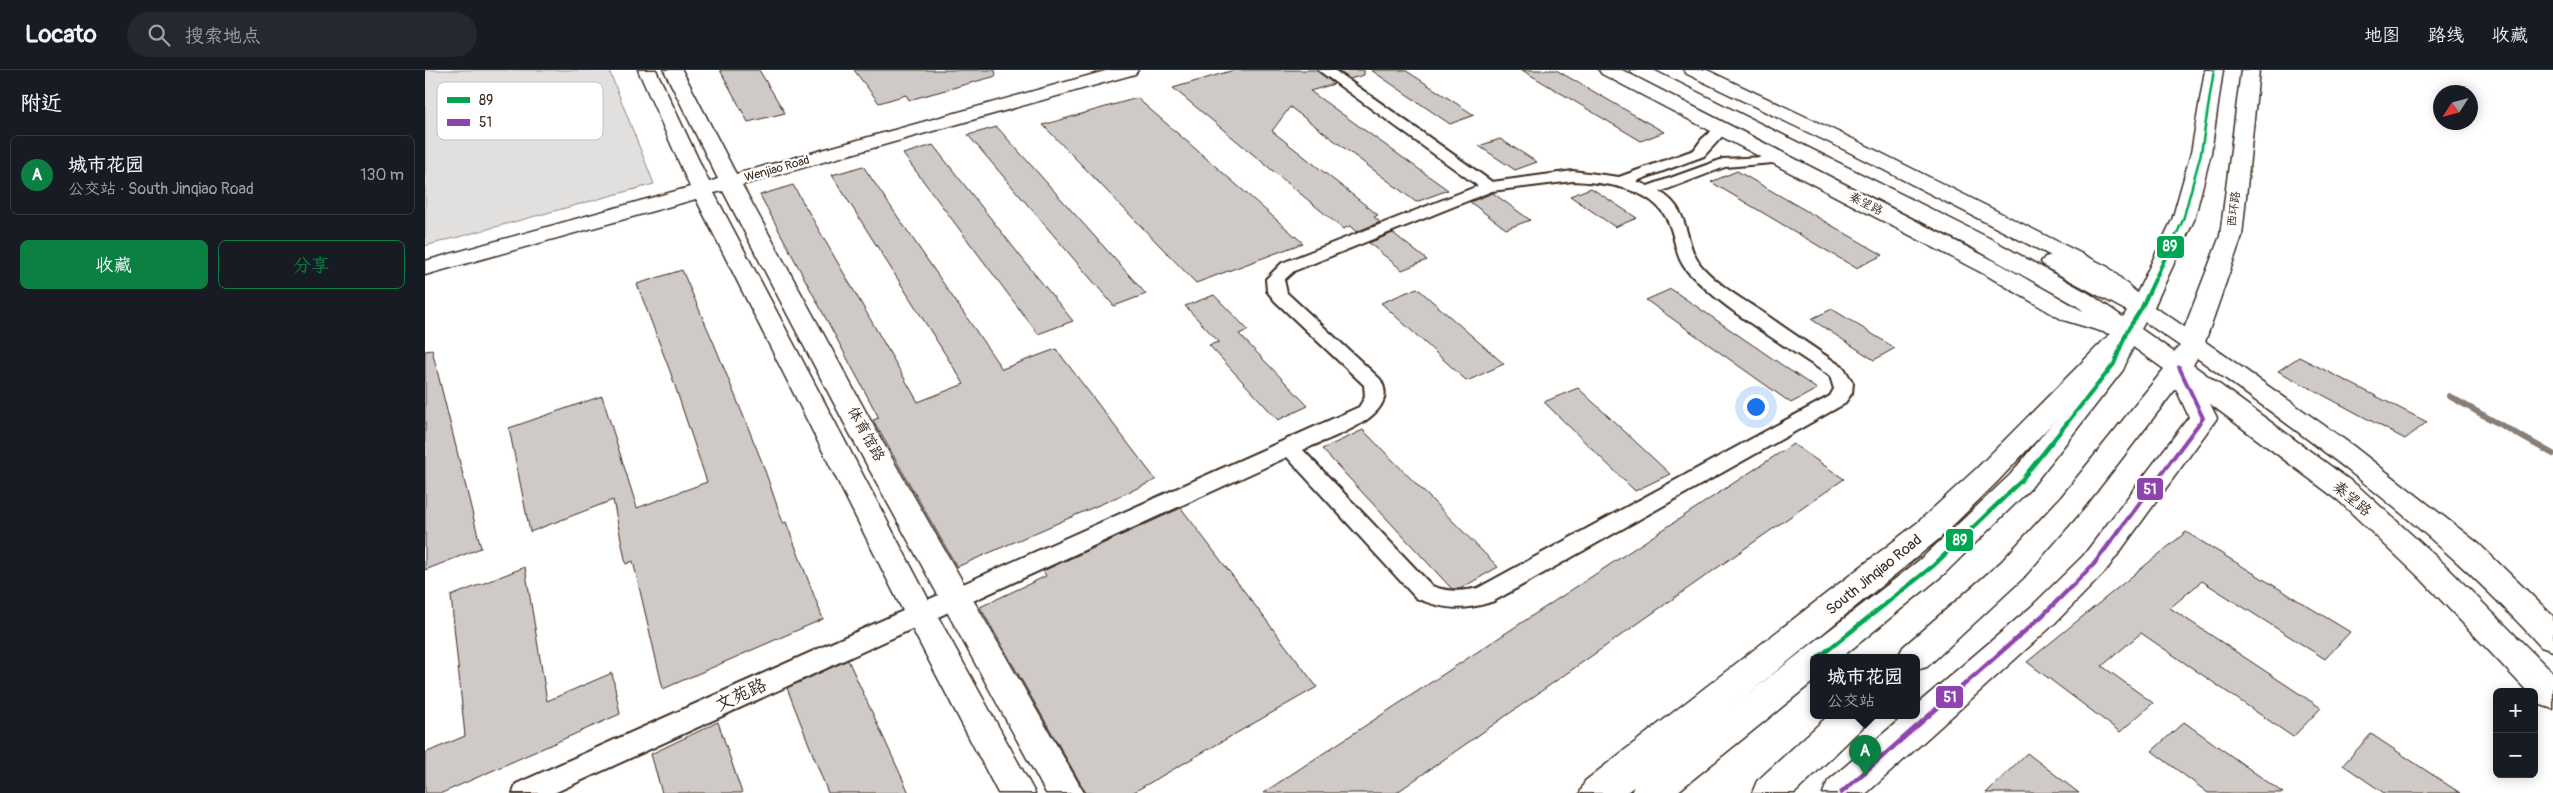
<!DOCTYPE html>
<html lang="zh">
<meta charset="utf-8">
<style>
:root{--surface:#171b24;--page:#242831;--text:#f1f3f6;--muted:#9ea1a6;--line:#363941;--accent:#0b8043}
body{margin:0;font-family:Pangolin,"LXGW WenKai TC",sans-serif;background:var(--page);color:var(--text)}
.controls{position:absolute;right:15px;bottom:15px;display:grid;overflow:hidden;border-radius:8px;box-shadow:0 2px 12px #0003}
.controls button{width:45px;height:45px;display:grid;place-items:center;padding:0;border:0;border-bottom:1px solid var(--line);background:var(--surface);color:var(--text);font:25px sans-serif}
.compass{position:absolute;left:2008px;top:15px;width:45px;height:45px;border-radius:50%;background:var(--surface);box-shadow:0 2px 12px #0003;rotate:234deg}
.you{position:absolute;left:1330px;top:336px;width:18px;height:18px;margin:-12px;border:4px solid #fff;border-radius:50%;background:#1a73e8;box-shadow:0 0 0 8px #1a73e833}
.badge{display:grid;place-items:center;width:32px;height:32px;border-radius:50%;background:var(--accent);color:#fff;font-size:16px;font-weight:700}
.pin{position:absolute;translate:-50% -41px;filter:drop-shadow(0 1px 2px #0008)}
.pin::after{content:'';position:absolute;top:26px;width:18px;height:15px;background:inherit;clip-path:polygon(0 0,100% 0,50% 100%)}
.popup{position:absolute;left:1385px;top:584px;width:110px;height:65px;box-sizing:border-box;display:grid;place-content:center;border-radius:8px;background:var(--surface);filter:drop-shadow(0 1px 4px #0005);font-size:16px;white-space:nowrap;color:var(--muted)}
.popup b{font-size:19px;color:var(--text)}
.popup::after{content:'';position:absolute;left:50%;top:100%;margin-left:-10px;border:10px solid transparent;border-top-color:var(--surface)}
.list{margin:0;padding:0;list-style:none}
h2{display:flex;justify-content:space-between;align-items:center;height:65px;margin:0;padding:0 20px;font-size:21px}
h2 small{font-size:16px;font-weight:400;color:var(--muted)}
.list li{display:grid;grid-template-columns:32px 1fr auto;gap:15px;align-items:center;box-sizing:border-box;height:80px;margin:0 10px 10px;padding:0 10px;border:1px solid var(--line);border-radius:8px}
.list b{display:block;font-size:19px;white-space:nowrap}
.list p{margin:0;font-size:16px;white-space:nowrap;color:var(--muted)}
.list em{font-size:16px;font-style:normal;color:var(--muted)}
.actions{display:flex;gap:10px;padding:15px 20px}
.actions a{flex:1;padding:11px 0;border:1px solid var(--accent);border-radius:8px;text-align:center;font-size:18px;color:var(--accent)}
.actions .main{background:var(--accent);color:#fff}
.icon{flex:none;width:28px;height:28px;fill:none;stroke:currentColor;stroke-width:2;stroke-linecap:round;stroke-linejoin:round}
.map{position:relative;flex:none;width:2128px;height:723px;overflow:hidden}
header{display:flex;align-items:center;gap:30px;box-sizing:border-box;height:70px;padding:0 25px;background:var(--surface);border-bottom:1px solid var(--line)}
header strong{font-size:24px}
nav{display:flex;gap:28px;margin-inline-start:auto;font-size:18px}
.search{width:350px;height:45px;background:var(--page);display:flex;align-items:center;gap:12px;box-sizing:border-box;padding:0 18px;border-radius:28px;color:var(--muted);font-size:19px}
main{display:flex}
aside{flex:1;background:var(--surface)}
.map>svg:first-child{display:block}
.green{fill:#e2e0de;stroke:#8e857e}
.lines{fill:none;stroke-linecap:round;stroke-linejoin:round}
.stream{stroke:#887e77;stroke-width:6}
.building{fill:#cfcac7;stroke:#3b2a1e}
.street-casing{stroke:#3b2a1e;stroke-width:4}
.secondary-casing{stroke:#3b2a1e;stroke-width:3}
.primary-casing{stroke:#3b2a1e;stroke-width:3}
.street{fill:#fff;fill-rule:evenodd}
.secondary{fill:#fff;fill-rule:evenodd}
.primary{fill:#fff;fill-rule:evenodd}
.bus-1-far2-casing{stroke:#fff;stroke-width:5}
.bus-1-far1-casing{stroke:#fff;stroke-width:8}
.bus-1-casing{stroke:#fff;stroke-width:8}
.bus-2-far1-casing{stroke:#fff;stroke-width:8}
.bus-2-casing{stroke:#fff;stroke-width:8}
.bus-1-far2{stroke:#00a651;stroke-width:2.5}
.bus-1-far1{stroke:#00a651;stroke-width:4}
.bus-1{stroke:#00a651;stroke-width:4.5}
.bus-2-far1{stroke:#8e44ad;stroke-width:4}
.bus-2{stroke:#8e44ad;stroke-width:4.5}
.labels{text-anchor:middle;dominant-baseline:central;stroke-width:4.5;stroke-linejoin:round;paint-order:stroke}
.far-street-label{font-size:12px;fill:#3b2a1e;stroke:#fff}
.street-label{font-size:15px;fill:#3b2a1e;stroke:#fff}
.near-street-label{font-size:18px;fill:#3b2a1e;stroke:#fff}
.key{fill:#fff;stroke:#c4bfbc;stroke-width:1}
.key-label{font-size:14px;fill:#3b2a1e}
.line-badge{stroke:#fff;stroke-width:2}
.badge-label{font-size:14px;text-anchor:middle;font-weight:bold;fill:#fff}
</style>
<header>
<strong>Locato</strong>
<div class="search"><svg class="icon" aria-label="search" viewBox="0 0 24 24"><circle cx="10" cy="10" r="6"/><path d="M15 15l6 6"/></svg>搜索地点</div>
<nav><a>地图</a><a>路线</a><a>收藏</a></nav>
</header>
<main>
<aside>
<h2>附近<small></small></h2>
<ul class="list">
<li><span class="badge">A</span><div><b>城市花园</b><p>公交站 · South Jinqiao Road</p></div><em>130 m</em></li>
</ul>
<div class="actions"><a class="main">收藏</a><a>分享</a></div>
</aside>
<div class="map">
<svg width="2128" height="723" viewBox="0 0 2128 723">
<rect width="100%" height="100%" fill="#fff"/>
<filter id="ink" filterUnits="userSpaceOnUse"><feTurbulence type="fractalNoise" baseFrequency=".02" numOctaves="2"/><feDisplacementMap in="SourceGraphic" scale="10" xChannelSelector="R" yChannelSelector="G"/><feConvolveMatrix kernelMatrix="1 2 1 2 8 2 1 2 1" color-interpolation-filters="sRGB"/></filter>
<g filter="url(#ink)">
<path class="green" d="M0,0H184L229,114L0,176Z"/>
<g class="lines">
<path class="stream" d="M2024,326L2128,384"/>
</g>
<g class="building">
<path d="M295,0H334L360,43L323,52Z"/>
<path d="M429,0H570L571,6L484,30L481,25L454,33Z"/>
<path d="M809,0H891L909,14L885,21L1023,120L991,132L865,37L847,61L953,145L949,147L955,152L931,162L925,156L918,159L748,18Z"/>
<path d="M912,0H939V5L925,9Z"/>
<path d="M946,0H980L1049,45L1025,54Z"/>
<path d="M1097,0H1131L1239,62L1216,71Z"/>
<path d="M712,28L805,109L878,173L771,213L618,55Z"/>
<path d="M572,57L671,168L721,224L689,236L543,65Z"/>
<path d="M1075,69L1112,92L1090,100L1054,76Z"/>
<path d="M508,75L600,192L648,251L613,264L478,84Z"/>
<path d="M438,96L577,299L631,279L731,410L532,497L448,350L454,348L335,125L368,115L493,332L539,314L407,105Z"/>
<path d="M1312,101L1458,185L1431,198L1286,112Z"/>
<path d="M1166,118L1212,148L1190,157L1145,126Z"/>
<path d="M1068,123L1105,150L1081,159L1045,132Z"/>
<path d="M968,163L1002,190L977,200L944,173Z"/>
<path d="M257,200L290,276L337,392L358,453L361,452L398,549L238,619L208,491L201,494L188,430L105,462L84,358L177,326L212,438L282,412L246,304L212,214Z"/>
<path d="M992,218L1079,294L1042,311L956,233Z"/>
<path d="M1246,219L1392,319L1366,333L1221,230Z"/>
<path d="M789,225L823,260L814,264L883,336L853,350L784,275L794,272L760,236Z"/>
<path d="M1407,239L1470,278L1449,290L1386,249Z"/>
<path d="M7,280L56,478L0,500V281Z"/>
<path d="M1874,287L2002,352L1980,369L1853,301Z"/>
<path d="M1153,318L1245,404L1210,421L1119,332Z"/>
<path d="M938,360L1073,497L1035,519H1027L897,379Z"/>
<path d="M1368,374L1419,409L971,723H838Z"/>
<path d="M756,438L892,617L707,723H661L555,537L621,506L618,501Z"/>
<path d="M1761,462L1925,562L1900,589L1777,511L1745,538L1896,638L1868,667L1716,563L1677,596L1728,633L1695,662L1602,592Z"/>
<path d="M100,497L122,631L187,603L195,644L17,723H0V683L40,666L26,526Z"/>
<path d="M423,590L484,723H403L362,618Z"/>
<path d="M293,652L317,723H237L226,684Z"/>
<path d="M1759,652L1858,723H1783L1727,681Z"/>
<path d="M1946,664L2035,723H1959L1918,695Z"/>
<path d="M1602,683L1654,723H1561Z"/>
</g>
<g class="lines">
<defs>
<path id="street" d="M893,0H909L1067,112L1148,101L1194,107L1269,80L1277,69L1292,56L1297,55L1304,59L1279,86L1211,111L1223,116L1298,89L1360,86L1362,89L1360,92L1300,97L1235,122C1269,142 1256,175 1279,199C1296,217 1317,229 1337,242C1364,261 1391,279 1419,298L1428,313L1427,323L1419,334L1069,531C1040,541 1019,540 991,528L862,387L129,723H88L91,714L934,337L940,327L939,315L850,231L842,221L841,209L857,193L1053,116ZM1148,111C1184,113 1234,118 1246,159C1252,177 1251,191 1267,206C1306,245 1360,275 1405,306L1409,319L1405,326L1053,518C1037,522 1023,522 1007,516L878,380C903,368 979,347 955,309L862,223L859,210L869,201L1067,121Z"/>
<g id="secondary">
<path d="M213,0H231L284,112L293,109L239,0H257L311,104L684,0H713L710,4L317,115L453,364L659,723H621L425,364L298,121L289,123L506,534L610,723H573L479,543L271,129L0,205V191L265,117Z"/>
<path d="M1174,0H1197L1577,195L1656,240L1711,256L1714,261L1572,412L1514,469L1201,723H1155L1160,711L1492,453L1552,398L1685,264L1638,250L1561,205L1177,4Z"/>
<path d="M1259,0H1282L1434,72L1683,197L1712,223L1747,150L1766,83L1780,0H1798L1786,83L1769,150L1728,239L1725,244L1716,246L1707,244L1667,207L1420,80L1262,4Z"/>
<path d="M1816,0H1834L1817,166L1780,272L1776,277L1767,280L1758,277L1754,272L1795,166Z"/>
<path d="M1754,289L1763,291L1767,297L1792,348L1680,502L1628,555L1442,723H1398L1403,711L1480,645H1491V635L1606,537L1658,486L1764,347L1741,297L1745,291Z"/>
</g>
<g id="primary">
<path d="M1205,0H1228L1566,169L1665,224L1698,247L1702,241L1620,197L1616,192L1620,187L1628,185L1636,187L1705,222L1748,249L1927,375L2054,474L2128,546V581L2116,577C2016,465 1894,376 1772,288L1768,295L1934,417L2018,493L2128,603V639L2116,635L2109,628V622H2103L1996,509L1914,431L1756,312L1657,440L1598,508L1502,597L1491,600V587H1473L1478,577L1576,492L1637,426L1739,299L1708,277L1698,300L1605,419L1519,504L1417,587H1389V611L1251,723H1206L1211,711L1497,488L1585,405L1677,292L1689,263L1649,234L1550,179L1208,4ZM1720,252L1755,276L1749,282L1716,259Z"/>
<path d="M1404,645H1445L1440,655L1370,723H1327L1332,711Z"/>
</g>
</defs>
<use href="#street" class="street-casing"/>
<use href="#secondary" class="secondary-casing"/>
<use href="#primary" class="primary-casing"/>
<use href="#street" class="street"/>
<use href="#secondary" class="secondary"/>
<use href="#primary" class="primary"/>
<defs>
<path id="bus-1-far2" d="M1741,187L1758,150L1776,83L1789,0"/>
<path id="bus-1-far1" d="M1583,423L1595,412L1689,294L1702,261L1716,239L1741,186"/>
<path id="bus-1" d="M1394,587L1508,496L1585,422"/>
<path id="bus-2-far1" d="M1722,423L1778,348L1754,297"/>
<path id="bus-2" d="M1416,723L1617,546L1669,494L1723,422"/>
</defs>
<use href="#bus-1-far2" class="bus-1-far2-casing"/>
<use href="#bus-1-far1" class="bus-1-far1-casing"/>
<use href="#bus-1" class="bus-1-casing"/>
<use href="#bus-2-far1" class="bus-2-far1-casing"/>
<use href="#bus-2" class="bus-2-casing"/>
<use href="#bus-1-far2" class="bus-1-far2"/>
<use href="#bus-1-far1" class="bus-1-far1"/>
<use href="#bus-1" class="bus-1"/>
<use href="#bus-2-far1" class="bus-2-far1"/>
<use href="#bus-2" class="bus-2"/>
</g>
</g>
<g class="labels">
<g class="far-street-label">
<text transform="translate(352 99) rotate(-16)">Wenjiao Road</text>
<text transform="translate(1441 134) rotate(27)">秦望路</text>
<text transform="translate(1809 139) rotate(-83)">西环路</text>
</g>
<g class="street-label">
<text transform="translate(441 364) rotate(61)">体育馆路</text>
<text transform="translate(1927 429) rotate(40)">秦望路</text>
<text transform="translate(1449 505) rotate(-39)">South Jinqiao Road</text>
</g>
<g class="near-street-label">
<text transform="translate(316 625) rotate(-25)">文苑路</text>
</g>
</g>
<rect x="12" y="12" width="166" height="58" rx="8" class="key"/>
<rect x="22" y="27" width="23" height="6" fill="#00a651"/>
<rect x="22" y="49" width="23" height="7" fill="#8e44ad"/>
<g class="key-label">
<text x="54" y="35">89</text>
<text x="54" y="57">51</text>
</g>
<g class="line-badge">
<rect x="1731" y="165" width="29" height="24" rx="5" fill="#00a651"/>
<rect x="1711" y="407" width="28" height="24" rx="5" fill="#8e44ad"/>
<rect x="1520" y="458" width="29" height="24" rx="5" fill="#00a651"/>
<rect x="1510" y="615" width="29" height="24" rx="5" fill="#8e44ad"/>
</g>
<g class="badge-label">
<text x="1745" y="181">89</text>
<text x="1725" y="424">51</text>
<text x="1535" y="475">89</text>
<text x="1525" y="632">51</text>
</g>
</svg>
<div class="controls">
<button>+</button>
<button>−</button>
</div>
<svg class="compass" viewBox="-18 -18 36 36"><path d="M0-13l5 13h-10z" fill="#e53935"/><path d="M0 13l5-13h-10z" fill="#9ea1a6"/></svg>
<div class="you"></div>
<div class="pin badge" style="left:1440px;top:706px">A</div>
<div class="popup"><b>城市花园</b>公交站</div>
</div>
</main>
